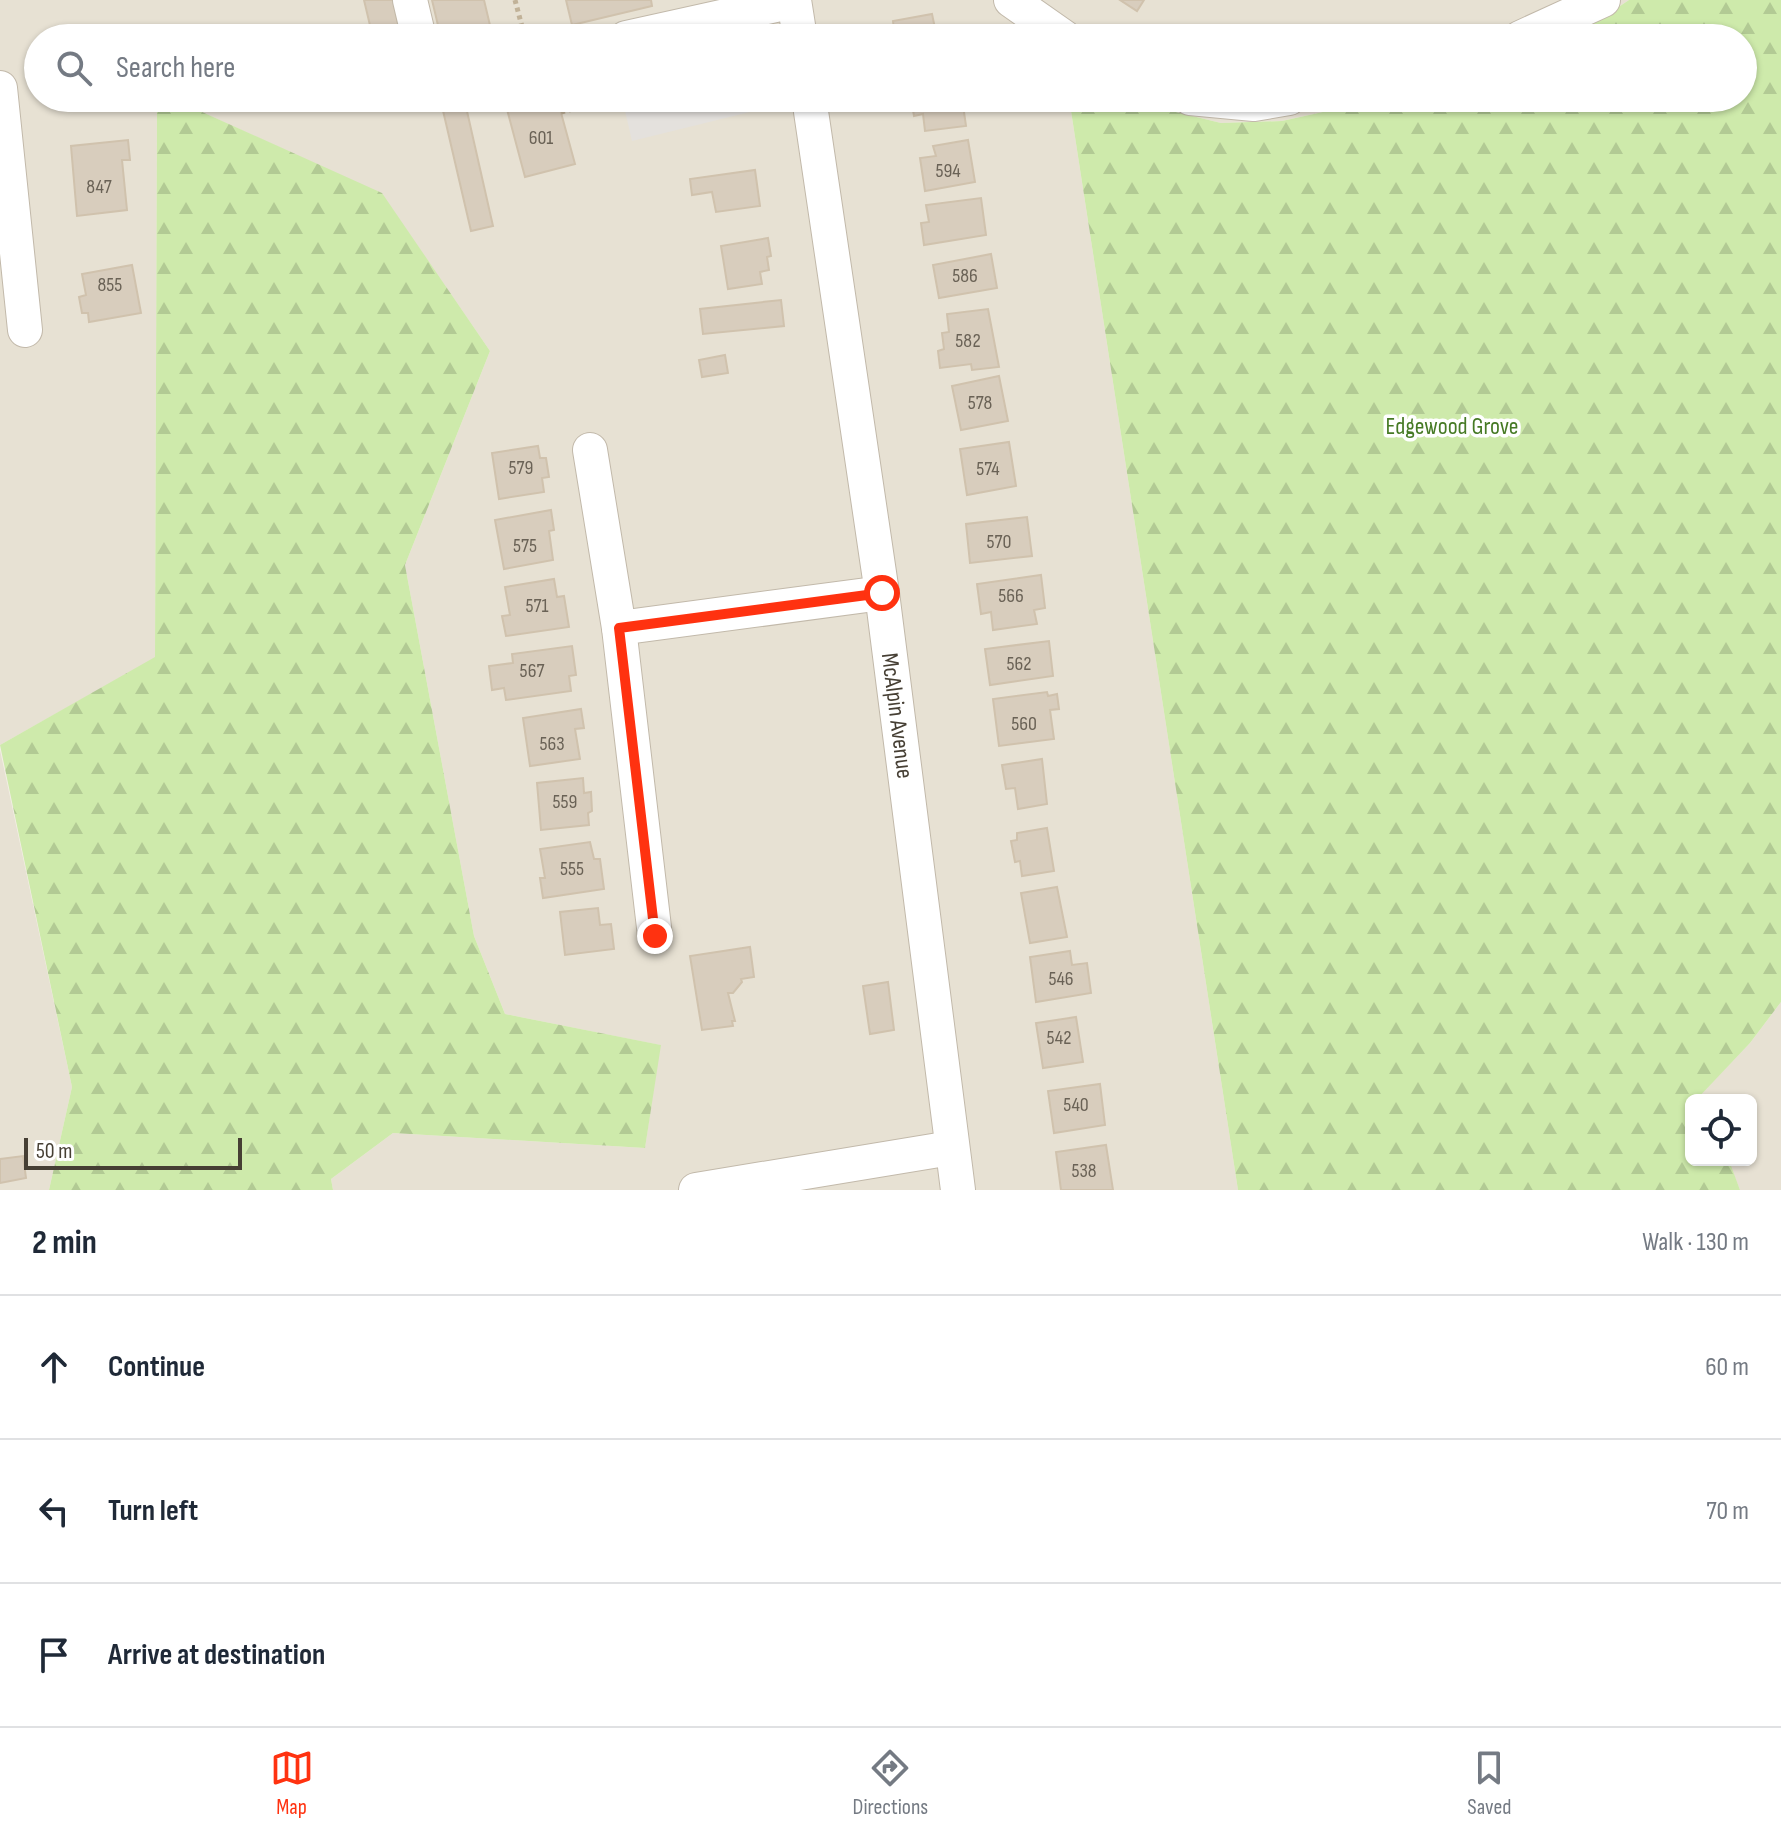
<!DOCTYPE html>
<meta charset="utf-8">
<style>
:root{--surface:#fff;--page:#f2f2f3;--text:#1f2937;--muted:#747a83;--line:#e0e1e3;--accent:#ff3210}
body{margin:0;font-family:"Sofia Sans Condensed",sans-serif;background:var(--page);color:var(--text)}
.controls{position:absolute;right:24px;bottom:24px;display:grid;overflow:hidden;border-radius:12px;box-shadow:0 2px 6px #0004}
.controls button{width:72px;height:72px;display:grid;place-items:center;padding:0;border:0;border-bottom:2px solid var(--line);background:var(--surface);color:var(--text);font:40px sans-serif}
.scale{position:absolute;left:24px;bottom:20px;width:218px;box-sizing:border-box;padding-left:8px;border:4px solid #463f34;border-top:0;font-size:22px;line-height:28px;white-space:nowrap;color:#463f34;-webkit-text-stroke:6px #fff;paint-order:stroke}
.stop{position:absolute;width:24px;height:24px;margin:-18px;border:6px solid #ff3210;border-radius:50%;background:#fff}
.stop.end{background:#ff3210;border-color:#fff;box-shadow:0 2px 8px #0008}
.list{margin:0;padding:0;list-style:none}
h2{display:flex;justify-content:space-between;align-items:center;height:104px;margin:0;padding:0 32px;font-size:34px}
h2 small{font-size:26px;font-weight:400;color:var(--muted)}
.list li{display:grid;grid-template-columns:52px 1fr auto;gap:24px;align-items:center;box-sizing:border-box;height:144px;padding:0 32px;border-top:2px solid var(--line)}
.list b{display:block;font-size:30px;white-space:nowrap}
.list em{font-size:26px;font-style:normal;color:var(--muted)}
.icon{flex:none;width:44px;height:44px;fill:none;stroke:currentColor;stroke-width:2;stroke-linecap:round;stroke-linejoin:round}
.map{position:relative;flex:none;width:1781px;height:1190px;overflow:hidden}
.search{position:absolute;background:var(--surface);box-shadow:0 2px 6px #0004;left:24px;right:24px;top:24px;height:88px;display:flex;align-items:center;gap:20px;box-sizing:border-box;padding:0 28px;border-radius:44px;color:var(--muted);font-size:30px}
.sheet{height:536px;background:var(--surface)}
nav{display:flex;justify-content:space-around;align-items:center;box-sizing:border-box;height:112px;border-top:2px solid var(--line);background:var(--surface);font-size:22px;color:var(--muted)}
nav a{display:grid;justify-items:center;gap:4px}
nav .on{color:var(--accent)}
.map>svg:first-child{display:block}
.residential{fill:#e7e1d3}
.forest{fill:url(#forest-firs)}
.parking{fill:#e4e1dd}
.building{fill:#d8cdbd;stroke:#d0c2ad;stroke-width:2}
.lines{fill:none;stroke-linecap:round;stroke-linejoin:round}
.minor-casing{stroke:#c2b9aa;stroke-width:36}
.path{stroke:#c1b298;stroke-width:5;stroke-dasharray:4 4;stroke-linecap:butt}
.minor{stroke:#fff;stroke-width:34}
.route{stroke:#ff3210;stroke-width:10}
.labels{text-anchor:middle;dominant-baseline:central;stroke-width:7;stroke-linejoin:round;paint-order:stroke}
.number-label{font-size:20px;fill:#6a6256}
.park-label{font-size:24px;fill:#467a25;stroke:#fff}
.street-label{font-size:24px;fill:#463f34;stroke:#fff}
</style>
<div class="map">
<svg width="1781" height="1190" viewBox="0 0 1781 1190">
<defs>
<pattern id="forest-firs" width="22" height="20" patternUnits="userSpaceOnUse" patternTransform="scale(2)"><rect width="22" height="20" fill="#ceeaab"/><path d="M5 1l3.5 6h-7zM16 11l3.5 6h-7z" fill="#b2ca94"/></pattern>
</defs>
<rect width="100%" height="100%" fill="#f3efe5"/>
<g class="residential">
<path d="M0,0H1629L1605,16L1560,38H38V98H157L155,658L0,745Z"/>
<path d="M171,98H1069L1238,1190H333L331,1179L393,1133L645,1148L660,1045L505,1014L474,936L405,565L490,351L382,194Z"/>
<path d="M1134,98H1386L1282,121L1221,123L1146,105Z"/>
<path d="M0,750L72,1087L49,1190H0Z"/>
<path d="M1781,1002V1190H1740L1728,1160H1751V1100L1696,1099L1750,1043Z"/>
</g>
<g class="forest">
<path d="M1629,0H1781V1002L1750,1043L1696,1100H1691V1160H1721L1730,1163L1740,1190H1238L1069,98H1134L1147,105L1221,123L1282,121L1386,98H1743V38H1560L1605,16Z"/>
<path d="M157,98H171L382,193L490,351L405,565L474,936L505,1014L661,1045L645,1148L393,1133L331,1179L333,1190H49L72,1087L0,745L155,657Z"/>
</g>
<path class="parking" d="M622,98H764L766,108L632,141Z"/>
<g class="building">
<path d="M364,0H393L401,38H373Z"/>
<path d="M432,0H484L493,38H441Z"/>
<path d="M566,0H651L652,6L572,25Z"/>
<path d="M1120,0H1144L1137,11Z"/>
<path d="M932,14L937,38H895L893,21Z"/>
<path d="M464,98L493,226L471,231L441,102Z"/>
<path d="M504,98H557L575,164L525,177Z"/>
<path d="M911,98H962L966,126L925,131L923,114L914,116Z"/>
<path d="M128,140L130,160H122L127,210L77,216L71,146Z"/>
<path d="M968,140L975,182L925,191L920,158L936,156L933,146Z"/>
<path d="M755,170L760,206L716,212L712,192L692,195L690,179Z"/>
<path d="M981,198L986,235L924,245L921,223L929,222L926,205Z"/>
<path d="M768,238L771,256L767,257L769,270L760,272L762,284L728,289L721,246Z"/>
<path d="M991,254L997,288L939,298L933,265Z"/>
<path d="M132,265L141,313L89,322L88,313H82L79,297L86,295L82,274Z"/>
<path d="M781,300L784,326L703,334L700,309Z"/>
<path d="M988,309L999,367L972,370L971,364L940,368L938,351L944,349L942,333L949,332L947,314Z"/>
<path d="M725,355L728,373L702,377L699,360Z"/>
<path d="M999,376L1008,421L961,430L952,386Z"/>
<path d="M1009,442L1016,486L967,495L960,449Z"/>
<path d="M538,446L540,458H546L549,477L542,478L544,492L499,499L492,453Z"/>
<path d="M551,510L554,530L549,531L553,560L504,569L495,520Z"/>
<path d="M1027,517L1032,556L970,563L966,524Z"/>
<path d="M1041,575L1045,608L1034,610L1037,624L993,630L991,612L981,614L977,584Z"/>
<path d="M554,579L557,597L564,596L569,627L506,636L502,616L510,615L505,587Z"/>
<path d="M1049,641L1053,676L990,685L985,649Z"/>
<path d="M572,646L576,675L569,676L571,691L506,700L504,688L492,690L489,666L513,663L512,654Z"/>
<path d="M1047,692L1048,696L1057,694L1059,709L1050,710L1054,739L999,746L993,699Z"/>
<path d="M581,709L584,728L575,729L580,759L530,766L523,718Z"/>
<path d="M1042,759L1047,804L1018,809L1015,788L1006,789L1002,765Z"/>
<path d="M583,778L584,793L591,792L592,811L588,813L589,825L541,830L537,783Z"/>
<path d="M1047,828L1054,871L1022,876L1020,861L1015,862L1011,841L1017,840V833Z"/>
<path d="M590,842L594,859H600L604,889L543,898L540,878H545L540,849Z"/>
<path d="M1057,887L1067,937L1030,943L1021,893Z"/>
<path d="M598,908L600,925L611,924L614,949L565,955L560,912Z"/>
<path d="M750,947L754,977L741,979L742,982L733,993H728L735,1021H732L733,1026L702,1030L690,956Z"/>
<path d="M1070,951L1072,965L1087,963L1091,993L1036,1002L1030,957Z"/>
<path d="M888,982L894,1030L870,1034L863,986Z"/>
<path d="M1076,1017L1083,1062L1043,1068L1036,1023Z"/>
<path d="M1100,1084L1105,1125L1054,1133L1048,1091Z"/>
<path d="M1106,1145L1113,1190H1061L1056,1152Z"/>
<path d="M23,1156L26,1178L0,1183V1159Z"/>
</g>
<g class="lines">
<defs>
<g id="minor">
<path d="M410,0L419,38"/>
<path d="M794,0L800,38"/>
<path d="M1011,0L1065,38"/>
<path d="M626,38L794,1"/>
<path d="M1520,38L1603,0"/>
<path d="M0,88L25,330"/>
<path id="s1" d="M809,98L882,593L958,1190"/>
<path d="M1190,98L1254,104L1289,98"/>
<path d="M590,450L619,628L655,936"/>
<path d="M619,628L882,593"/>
<path d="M696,1190L951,1148"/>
</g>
</defs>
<use href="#minor" class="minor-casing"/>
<g class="path">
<path d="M515,0L525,38"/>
<path d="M561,112L590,105L589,98"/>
</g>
<use href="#minor" class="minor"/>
</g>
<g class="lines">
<path class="route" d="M655,936L619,628L882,593"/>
</g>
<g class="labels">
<g class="number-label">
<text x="541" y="138">601</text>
<text x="948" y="171">594</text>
<text x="99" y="187">847</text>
<text x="965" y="276">586</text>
<text x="110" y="285">855</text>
<text x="968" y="341">582</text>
<text x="980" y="403">578</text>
<text x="521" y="468">579</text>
<text x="988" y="469">574</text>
<text x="999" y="542">570</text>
<text x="525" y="546">575</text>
<text x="1011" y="596">566</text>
<text x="537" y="606">571</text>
<text x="1019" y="664">562</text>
<text x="532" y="671">567</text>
<text x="1024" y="724">560</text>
<text x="552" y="744">563</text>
<text x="565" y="802">559</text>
<text x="572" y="869">555</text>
<text x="1061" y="979">546</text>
<text x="1059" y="1038">542</text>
<text x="1076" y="1105">540</text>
<text x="1084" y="1171">538</text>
</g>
<g class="park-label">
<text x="1452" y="426">Edgewood Grove</text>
</g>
<g class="street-label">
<text stroke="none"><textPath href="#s1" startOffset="624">McAlpin Avenue</textPath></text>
</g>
</g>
</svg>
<div class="controls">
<button><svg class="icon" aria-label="locate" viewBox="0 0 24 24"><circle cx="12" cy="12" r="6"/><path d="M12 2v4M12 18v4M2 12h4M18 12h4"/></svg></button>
</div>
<div class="scale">50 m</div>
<div class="stop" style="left:882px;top:593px"></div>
<div class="stop end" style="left:655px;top:936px"></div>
<div class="search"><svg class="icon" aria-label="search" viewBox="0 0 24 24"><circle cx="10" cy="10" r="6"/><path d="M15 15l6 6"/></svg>Search here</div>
</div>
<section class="sheet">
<h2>2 min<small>Walk · 130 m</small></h2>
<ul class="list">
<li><svg class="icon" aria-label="ahead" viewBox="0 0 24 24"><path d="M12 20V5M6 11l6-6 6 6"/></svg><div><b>Continue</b></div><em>60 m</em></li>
<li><svg class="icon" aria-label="left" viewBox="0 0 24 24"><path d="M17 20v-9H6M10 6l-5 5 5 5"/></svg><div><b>Turn left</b></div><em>70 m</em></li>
<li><svg class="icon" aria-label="arrive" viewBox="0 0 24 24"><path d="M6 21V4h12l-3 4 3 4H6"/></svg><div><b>Arrive at destination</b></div></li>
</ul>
</section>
<nav>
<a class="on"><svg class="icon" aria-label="map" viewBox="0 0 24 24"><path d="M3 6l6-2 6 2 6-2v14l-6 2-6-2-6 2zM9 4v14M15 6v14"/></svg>Map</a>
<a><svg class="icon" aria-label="directions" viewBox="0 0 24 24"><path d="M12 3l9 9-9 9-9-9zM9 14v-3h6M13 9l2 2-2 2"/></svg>Directions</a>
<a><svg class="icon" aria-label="saved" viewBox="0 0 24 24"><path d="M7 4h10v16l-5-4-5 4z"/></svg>Saved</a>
</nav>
